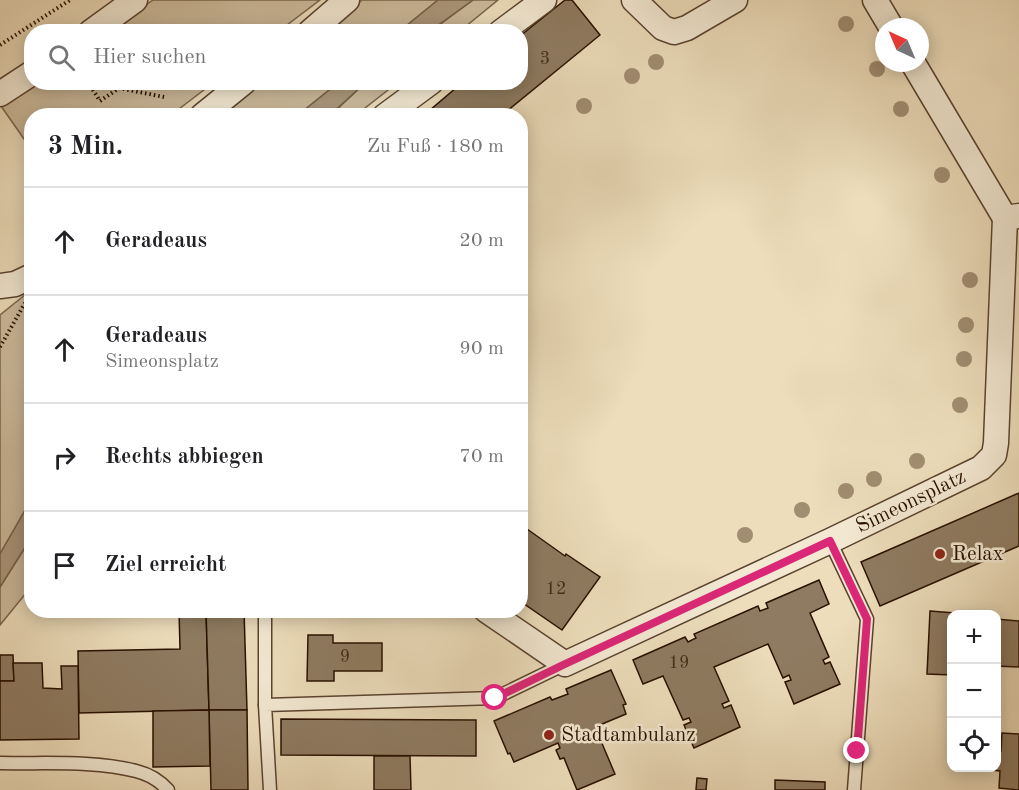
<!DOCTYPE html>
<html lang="de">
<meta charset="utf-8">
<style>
:root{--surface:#fff;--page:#f6f6f6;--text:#202124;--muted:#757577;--line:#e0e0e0}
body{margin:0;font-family:"Old Standard TT",serif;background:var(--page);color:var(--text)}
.controls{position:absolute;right:18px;bottom:18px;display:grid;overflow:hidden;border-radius:12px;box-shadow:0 3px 15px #0003}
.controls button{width:54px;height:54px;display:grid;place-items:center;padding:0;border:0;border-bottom:2px solid var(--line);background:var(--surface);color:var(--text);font:30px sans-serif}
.compass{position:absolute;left:875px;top:18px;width:54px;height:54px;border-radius:50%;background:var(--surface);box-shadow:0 3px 15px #0003;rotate:316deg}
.stop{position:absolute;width:18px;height:18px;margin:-14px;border:4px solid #db2777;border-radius:50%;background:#fff}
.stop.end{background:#db2777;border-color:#fff;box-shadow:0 2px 6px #0008}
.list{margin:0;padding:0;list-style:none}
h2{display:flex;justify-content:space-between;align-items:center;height:78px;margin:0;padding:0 24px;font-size:26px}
h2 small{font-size:20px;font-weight:400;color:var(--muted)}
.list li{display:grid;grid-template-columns:39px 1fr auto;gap:18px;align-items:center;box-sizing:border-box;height:108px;padding:0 24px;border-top:2px solid var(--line)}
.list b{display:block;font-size:22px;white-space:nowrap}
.list p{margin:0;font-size:20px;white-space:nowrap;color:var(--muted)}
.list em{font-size:20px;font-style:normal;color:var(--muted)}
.icon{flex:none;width:33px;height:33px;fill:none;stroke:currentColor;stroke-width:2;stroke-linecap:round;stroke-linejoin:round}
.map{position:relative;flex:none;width:1019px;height:790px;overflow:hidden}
.search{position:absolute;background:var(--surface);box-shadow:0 3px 15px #0003;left:24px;top:24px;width:504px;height:66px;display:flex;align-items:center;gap:15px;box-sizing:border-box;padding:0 21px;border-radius:24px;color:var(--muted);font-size:22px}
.panel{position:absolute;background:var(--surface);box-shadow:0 3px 15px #0003;left:24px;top:108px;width:504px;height:510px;border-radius:24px}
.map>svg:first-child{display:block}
.park{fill:#ccba9b;stroke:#7b654e;stroke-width:1.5}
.water{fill:#ab977b;stroke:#77614a;stroke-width:1.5}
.building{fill:#8f7b61;stroke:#2a1000;stroke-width:1.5}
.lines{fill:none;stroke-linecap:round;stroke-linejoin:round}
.lane-casing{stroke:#5b432f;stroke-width:15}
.street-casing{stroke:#5b432f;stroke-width:27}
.path{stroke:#2a1000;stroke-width:4;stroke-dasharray:1.5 3;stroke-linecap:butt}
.lane{stroke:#f3e9d3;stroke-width:12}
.street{stroke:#f3e9d3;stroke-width:24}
.tree{fill:#a18d72}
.route{stroke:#db2777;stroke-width:8}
.poi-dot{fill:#8f2418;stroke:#f3e9d3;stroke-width:2}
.labels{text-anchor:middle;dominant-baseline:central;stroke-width:5;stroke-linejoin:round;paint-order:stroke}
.number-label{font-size:18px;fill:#432b18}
.street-label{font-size:21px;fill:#2a1000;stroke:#f3e9d3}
.poi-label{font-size:21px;fill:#2a1000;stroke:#f3e9d3;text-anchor:start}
</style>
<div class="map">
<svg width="1019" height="790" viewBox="0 0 1019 790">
<rect width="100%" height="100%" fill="#edddbb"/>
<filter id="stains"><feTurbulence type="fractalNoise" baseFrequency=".00333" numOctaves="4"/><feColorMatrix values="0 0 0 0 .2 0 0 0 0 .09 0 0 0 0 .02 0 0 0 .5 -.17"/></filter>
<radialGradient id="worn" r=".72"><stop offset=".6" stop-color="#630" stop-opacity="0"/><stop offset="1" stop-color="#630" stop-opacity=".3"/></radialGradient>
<g class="park">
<path d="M153,0H320L279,31L107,32Z"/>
<path d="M362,0H438L400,31L323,32Z"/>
<path d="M473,0H498L460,31L430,32Z"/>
<path d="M34,83H213L171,115L32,116L31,149L1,106Z"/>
<path d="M260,83H338L298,115L220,116Z"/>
<path d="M365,83H397L356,115L330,116Z"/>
<path d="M31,290V500L0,554V315Z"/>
<path d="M31,538V587L0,625V587Z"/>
</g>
<g class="water">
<path d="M438,0H473L430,31H400Z"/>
<path d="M338,83H365L330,115H298Z"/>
<path d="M31,500V538L0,587V554Z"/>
</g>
<g class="building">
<path d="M565,0H572L600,35L501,116H423L463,82H520V36Z"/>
<path d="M1019,493V546L880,606L861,562Z"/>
<path d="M520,524L565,556L566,554L600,577L562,630L520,601Z"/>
<path d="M819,580L829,604L810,613L829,657L823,660L825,664L830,662L840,684L794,704L785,682L791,680L789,675L783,678L768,644L714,667L729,701L722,704L724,708L731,705L740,727L694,748L684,725L691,722L689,718L683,720L663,676L643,684L633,660L685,637L688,642L696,638L694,634L758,606L760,611L768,608L766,603Z"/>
<path d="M179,610H206L209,710L79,713L78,651L180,649Z"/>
<path d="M206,610H244L247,710H209Z"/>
<path d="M930,611L968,614H952V675L927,674Z"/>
<path d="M996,619L1019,621V667L996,666Z"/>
<path d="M308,635H333V643H382V671H334V681H307Z"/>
<path d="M0,655H13L14,681H0Z"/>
<path d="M13,663H42L43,688L62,689L61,666H78L79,739L0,740V681H14Z"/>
<path d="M611,670L626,704L623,705L626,714L595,727L615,774L577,790L564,758L560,759L556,750L560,748L558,743L514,762L510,753L508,754L494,721L550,697L552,700L568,694L566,689Z"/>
<path d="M209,710H247L248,790H211Z"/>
<path d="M209,710L210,766L153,767V711Z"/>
<path d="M281,719L476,720V756L281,755Z"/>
<path d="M1002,733L1019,734V790L999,788L1000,771L992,770V768H996V750L1001,751Z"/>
<path d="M374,756H410L411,790H374Z"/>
<path d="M697,778L707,779L706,790H696Z"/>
<path d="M775,780L825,782V790H775Z"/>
</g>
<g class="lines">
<defs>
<g id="lane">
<path d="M830,541L867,619L854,790"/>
<path d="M265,610V705"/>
<path d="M0,763C42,764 95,760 136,771C148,774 160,781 168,790"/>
<path d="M270,790L265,705L495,698L565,664"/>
</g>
<g id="street">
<path d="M634,0L663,28L674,32L687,28L735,0"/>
<path d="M875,0L891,27"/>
<path d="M91,32L135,0"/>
<path d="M310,32L347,0"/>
<path d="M501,32L544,0"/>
<path d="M913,63L1005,218"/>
<path d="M0,94L32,73"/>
<path d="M202,116L244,82"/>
<path d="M385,116L431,82"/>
<path d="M0,286L15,284L32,276"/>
<path d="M486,610L565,664L830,541L981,468L994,455L996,443L1005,218L1019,216"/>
</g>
</defs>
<use href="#lane" class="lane-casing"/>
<use href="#street" class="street-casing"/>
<g class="path">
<path d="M0,45L70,0"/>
<path d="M88,82L100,101L119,88L164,97"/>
<path d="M0,347L25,303"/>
</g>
<use href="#lane" class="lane"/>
<use href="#street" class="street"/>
</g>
<g class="tree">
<circle cx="846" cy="24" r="8"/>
<circle cx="656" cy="62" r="8"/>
<circle cx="877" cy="69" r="8"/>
<circle cx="632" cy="76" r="8"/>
<circle cx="584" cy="106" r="8"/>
<circle cx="901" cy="109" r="8"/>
<circle cx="942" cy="175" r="8"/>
<circle cx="970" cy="280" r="8"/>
<circle cx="966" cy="325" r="8"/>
<circle cx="964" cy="359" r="8"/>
<circle cx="960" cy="405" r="8"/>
<circle cx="917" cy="461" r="8"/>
<circle cx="874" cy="479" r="8"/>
<circle cx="846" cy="491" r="8"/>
<circle cx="802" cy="510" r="8"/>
<circle cx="745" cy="535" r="8"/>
</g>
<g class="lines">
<path class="route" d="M495,698L565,664L830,541L867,619L857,751"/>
</g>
<g class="poi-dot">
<circle cx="940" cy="554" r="6"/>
<circle cx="549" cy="735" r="6"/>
</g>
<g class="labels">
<g class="number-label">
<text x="545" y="59">3</text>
<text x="556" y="589">12</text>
<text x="345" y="657">9</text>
<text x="679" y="663">19</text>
</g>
<g class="street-label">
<text transform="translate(911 502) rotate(-26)">Simeonsplatz</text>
</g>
<g class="poi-label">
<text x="952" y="554">Relax</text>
<text x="561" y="735">Stadtambulanz</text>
</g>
</g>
<rect width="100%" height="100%" filter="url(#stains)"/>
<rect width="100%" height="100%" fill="url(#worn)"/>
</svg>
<div class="controls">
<button>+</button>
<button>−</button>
<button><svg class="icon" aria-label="locate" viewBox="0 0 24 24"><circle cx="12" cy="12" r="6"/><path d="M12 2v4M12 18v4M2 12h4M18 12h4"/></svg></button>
</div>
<svg class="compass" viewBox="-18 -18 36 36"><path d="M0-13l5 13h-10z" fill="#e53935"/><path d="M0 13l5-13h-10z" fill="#757577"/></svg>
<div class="stop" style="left:495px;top:698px"></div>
<div class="stop end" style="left:857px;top:751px"></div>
<div class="search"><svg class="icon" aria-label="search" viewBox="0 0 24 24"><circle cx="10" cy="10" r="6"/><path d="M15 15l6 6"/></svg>Hier suchen</div>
<section class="panel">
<h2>3 Min.<small>Zu Fuß · 180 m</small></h2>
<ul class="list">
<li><svg class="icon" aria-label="ahead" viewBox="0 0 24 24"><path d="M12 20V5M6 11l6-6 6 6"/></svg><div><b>Geradeaus</b></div><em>20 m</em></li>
<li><svg class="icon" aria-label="ahead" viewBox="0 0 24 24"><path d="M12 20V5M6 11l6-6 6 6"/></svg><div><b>Geradeaus</b><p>Simeonsplatz</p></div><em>90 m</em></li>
<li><svg class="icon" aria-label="right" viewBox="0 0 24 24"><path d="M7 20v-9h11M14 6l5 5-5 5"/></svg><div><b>Rechts abbiegen</b></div><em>70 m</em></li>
<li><svg class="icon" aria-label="arrive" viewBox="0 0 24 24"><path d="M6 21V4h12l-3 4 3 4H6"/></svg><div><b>Ziel erreicht</b></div></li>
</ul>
</section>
</div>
